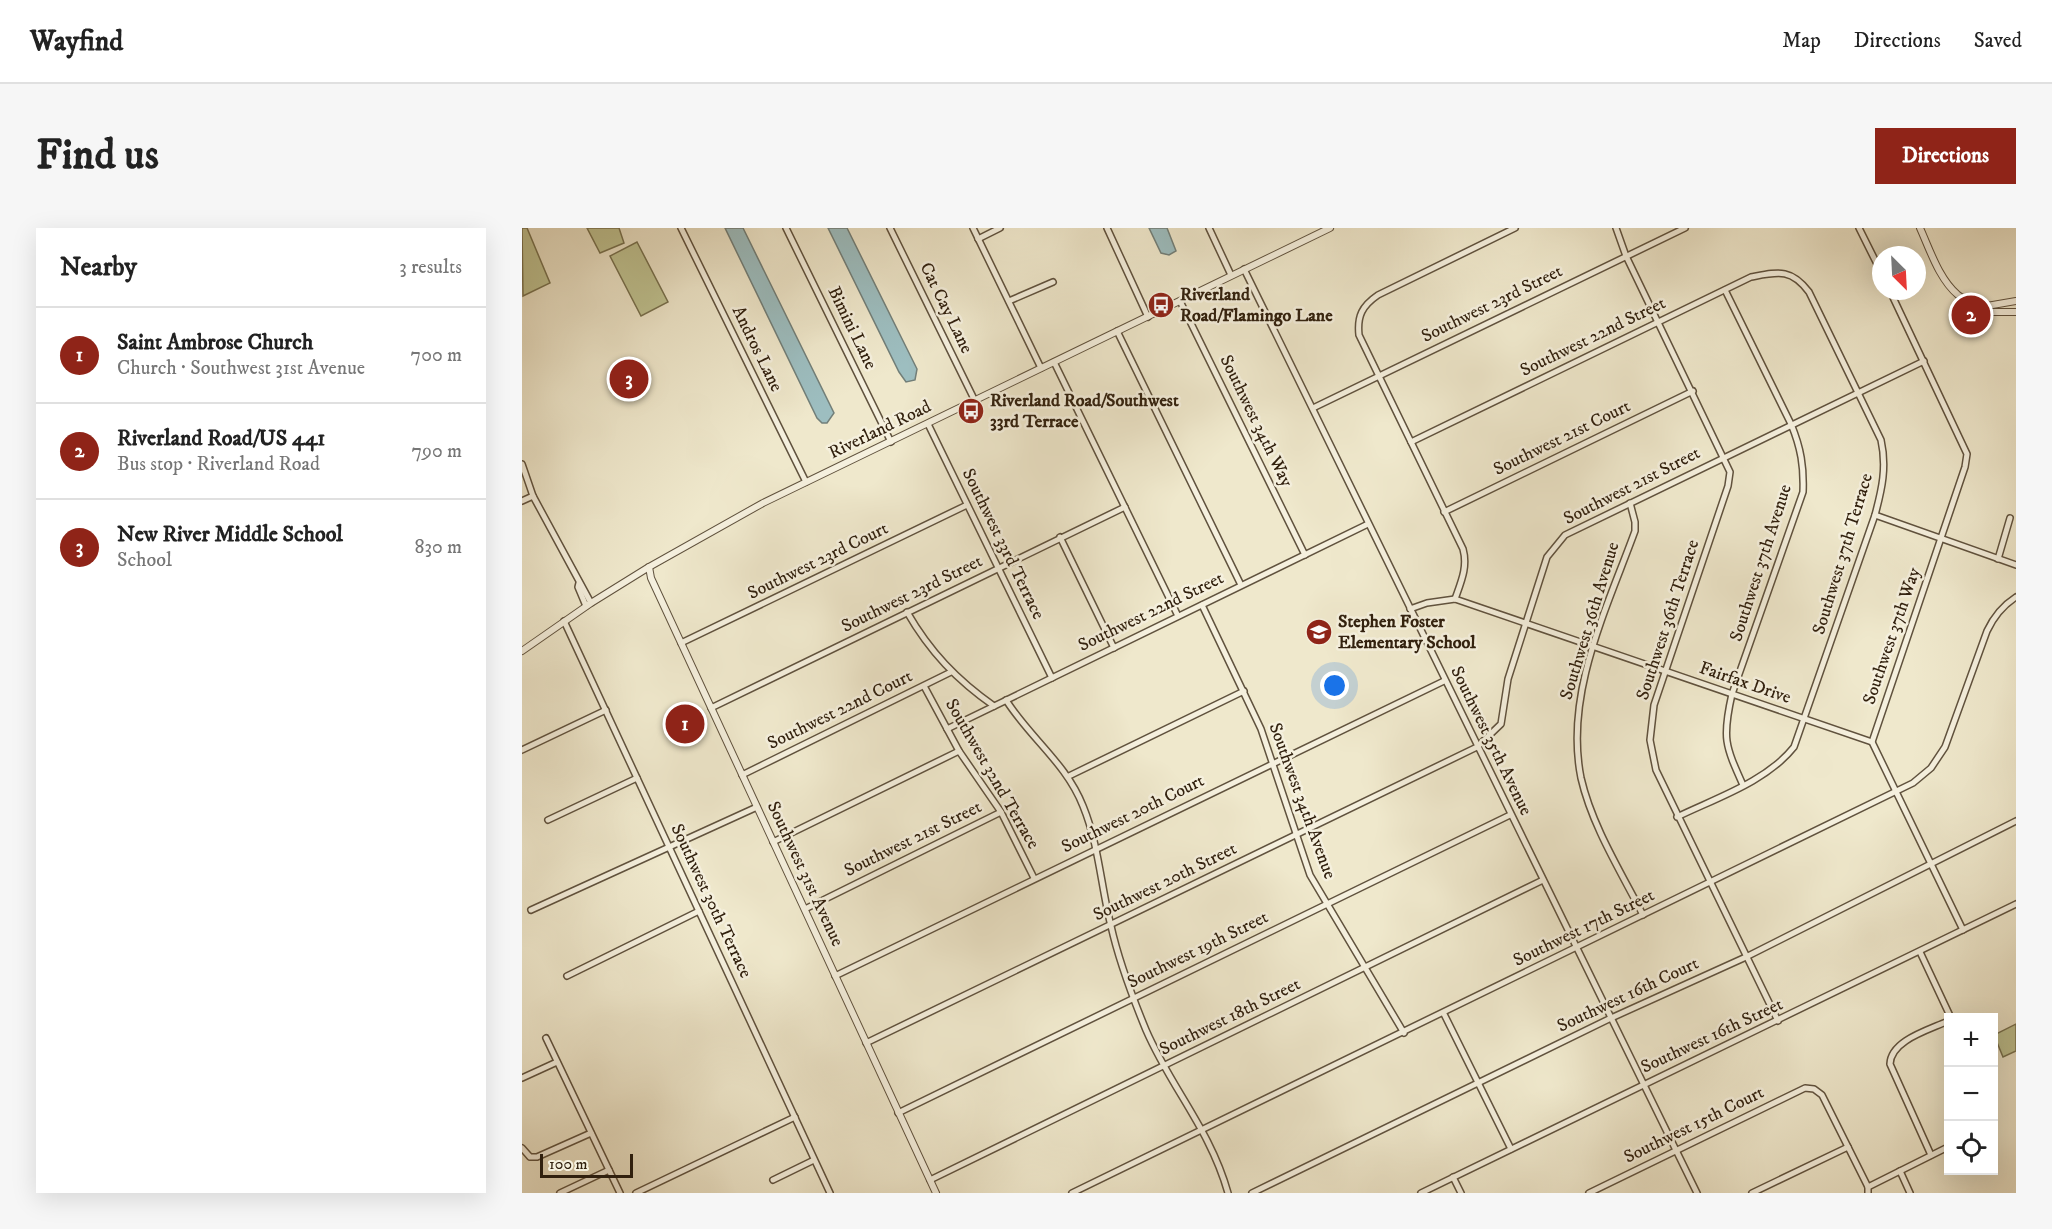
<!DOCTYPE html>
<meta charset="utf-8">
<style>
:root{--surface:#fff;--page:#f6f6f6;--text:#222;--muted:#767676;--line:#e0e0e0;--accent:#8f2418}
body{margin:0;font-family:"IM FELL DW Pica",serif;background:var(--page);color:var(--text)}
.controls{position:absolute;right:18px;bottom:18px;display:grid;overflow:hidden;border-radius:0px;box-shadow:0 6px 24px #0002}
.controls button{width:54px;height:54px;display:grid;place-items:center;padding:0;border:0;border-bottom:2px solid var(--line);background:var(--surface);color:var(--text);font:30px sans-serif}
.compass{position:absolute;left:1350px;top:18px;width:54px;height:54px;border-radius:50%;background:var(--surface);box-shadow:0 6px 24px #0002;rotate:156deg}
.scale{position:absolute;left:18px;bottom:15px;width:93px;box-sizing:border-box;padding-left:6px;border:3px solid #31200e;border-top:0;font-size:16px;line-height:21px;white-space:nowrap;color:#31200e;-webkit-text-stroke:4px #f5f0de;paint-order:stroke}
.you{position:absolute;left:813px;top:458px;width:21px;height:21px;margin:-15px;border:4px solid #fff;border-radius:50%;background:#1a73e8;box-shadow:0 0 0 9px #1a73e833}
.badge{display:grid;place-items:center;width:39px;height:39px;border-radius:50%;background:var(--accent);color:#fff;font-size:20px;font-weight:700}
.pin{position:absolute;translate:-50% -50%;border:3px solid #fff;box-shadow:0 2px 6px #0006}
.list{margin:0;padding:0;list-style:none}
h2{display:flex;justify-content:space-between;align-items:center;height:78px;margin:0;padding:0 24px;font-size:26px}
h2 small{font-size:20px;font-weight:400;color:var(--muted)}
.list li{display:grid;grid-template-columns:39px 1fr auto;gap:18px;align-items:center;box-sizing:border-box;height:96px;padding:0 24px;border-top:2px solid var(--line)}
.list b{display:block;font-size:22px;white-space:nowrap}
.list p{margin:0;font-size:20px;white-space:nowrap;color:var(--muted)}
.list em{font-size:20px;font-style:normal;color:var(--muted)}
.icon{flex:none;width:33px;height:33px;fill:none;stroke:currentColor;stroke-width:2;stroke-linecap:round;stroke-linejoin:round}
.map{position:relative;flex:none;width:1494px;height:965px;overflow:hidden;border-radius:0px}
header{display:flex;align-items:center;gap:36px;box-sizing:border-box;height:84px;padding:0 30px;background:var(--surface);border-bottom:2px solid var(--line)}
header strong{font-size:28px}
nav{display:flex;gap:33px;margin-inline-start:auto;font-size:21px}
.intro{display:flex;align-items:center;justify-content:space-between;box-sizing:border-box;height:144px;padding:0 36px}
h1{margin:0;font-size:42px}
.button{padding:15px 27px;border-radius:0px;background:var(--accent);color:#fff;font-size:21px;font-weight:700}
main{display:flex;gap:36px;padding:0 36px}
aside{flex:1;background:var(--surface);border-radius:0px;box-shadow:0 6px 24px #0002}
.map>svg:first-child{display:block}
.green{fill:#c0c493;stroke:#787250;stroke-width:1.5}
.water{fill:#9dbec0;stroke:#727f79;stroke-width:1.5}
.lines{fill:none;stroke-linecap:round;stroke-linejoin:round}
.minor-casing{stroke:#60523e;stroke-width:8}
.tertiary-casing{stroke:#60523e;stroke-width:8}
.minor{stroke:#f5f0de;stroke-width:5}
.tertiary{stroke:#f5f0de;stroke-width:6}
.labels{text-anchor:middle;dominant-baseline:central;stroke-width:5;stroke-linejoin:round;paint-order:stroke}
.poi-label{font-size:18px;font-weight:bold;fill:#31200e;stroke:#f5f0de;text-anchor:start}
.street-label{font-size:18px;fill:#31200e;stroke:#f5f0de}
</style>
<header>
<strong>Wayfind</strong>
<nav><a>Map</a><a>Directions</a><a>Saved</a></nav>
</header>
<div class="intro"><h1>Find us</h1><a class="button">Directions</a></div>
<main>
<aside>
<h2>Nearby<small>3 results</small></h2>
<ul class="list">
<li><span class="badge">1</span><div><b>Saint Ambrose Church</b><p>Church · Southwest 31st Avenue</p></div><em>700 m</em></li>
<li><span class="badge">2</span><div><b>Riverland Road/US 441</b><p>Bus stop · Riverland Road</p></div><em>790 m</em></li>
<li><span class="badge">3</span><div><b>New River Middle School</b><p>School</p></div><em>830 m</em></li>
</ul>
</aside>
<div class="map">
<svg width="1494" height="965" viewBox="0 0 1494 965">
<rect width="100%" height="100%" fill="#efe8cc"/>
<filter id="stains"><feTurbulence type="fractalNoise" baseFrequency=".00333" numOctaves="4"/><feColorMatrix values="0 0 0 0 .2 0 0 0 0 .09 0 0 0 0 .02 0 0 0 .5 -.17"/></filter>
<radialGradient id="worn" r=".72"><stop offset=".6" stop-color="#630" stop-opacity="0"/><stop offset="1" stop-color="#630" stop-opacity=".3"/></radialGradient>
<g class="green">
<path d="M0,0H5L28,55L1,68Z"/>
<path d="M65,0H97L102,15L78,25Z"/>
<path d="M115,14L146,74L119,88L88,28Z"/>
<path d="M1494,796V823L1481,829L1472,807Z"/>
</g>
<g class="water">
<path d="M203,0H221L312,185L305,195H300L295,190Z"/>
<path d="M306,0H325L395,141L393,152L384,154L377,144Z"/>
<path d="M627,0H645L654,23L647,27L639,25Z"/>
</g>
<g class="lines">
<defs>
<g id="minor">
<path d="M159,0L284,254"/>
<path d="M264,0L369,214"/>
<path d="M368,0L453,173"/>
<path d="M451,0L519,140"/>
<path d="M585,0L626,89"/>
<path d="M687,0L709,47"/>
<path d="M1094,0L1104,28L1208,244L1206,258L1132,477L1128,512L1134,542L1256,793"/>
<path d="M1337,0L1359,44"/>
<path d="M456,11L478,0"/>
<path d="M722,41L1175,965"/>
<path d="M1203,62L1269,196C1279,220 1282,239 1281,264L1210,466C1200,510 1203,517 1221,557"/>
<path d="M487,73L531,54"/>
<path d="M658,73L783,327"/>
<path d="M595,103L719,357"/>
<path d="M532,134L656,388"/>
<path d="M791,180L1163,0"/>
<path d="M406,196L530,450"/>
<path d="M889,214L1229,49C1256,44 1269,40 1287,64L1359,212C1365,239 1360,261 1353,287L1272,519C1244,554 1194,570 1155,589"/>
<path d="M0,236L11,268L69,375"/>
<path d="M0,273L11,268"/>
<path d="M1108,275L1113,294V303C1085,380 1042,466 1059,550C1070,598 1099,644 1121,687"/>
<path d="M922,284L1171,163"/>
<path d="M1353,287L1494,337"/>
<path d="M538,309L592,420"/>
<path d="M1476,331L1488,290"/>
<path d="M57,355L56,359L64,378"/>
<path d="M933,371C939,354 946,339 941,321L837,107C835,88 840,78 856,67L993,0"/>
<path d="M680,377L739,501L788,647L882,805"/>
<path d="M888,381L905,375L933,371L1350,514L1441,702"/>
<path d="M385,384C408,424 435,452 472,478"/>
<path d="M42,393L308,965"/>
<path d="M159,415L445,277"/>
<path d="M402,458L437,523L479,584L512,650"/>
<path d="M484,472C508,510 544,535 561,578C577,617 579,659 589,698C597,734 610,768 624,802C649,860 688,901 706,965"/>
<path d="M189,480L603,279"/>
<path d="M425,501L846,296"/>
<path d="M1350,514L1443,239L1445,226L1368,63"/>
<path d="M0,522L84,482"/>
<path d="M220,547L429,444"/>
<path d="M547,548L722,463"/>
<path d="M26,592L115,550"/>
<path d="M251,614L437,523"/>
<path d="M283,681L479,584"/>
<path d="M9,682L235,579"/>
<path d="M1398,724L1429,790"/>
<path d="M45,748L177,683"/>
<path d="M313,748L922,453"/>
<path d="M922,786L989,921"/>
<path d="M24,810L98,965"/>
<path d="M344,815L955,519L979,496L986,451L1025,329L1043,307L1402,133"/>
<path d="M0,850L35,834"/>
<path d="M1472,877V890"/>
<path d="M376,885L988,587"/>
<path d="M0,920L8,929H15L69,905"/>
<path d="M1409,927L1368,836C1369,812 1407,802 1426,793"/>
<path d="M1378,943L1388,965"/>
<path d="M931,949L939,965"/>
<path d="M251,952L292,932"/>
<path d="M408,952L1021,652"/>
<path d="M1346,959L1426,919"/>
<path d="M38,965L87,942"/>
<path d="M114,965L273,889"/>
<path d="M550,965L1391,555L1409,540L1423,519L1465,403C1472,388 1480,378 1494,369"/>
<path d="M730,965L1087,791L1224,729L1494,593"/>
<path d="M899,965L1494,676"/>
<path d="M1067,965L1283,860L1292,861L1300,867L1346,959V965"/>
<path d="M1230,965L1326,919"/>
</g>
<g id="tertiary">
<path d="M1398,0C1408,22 1417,51 1436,67C1445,74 1457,76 1464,84H1494"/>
<path d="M1459,79L1494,73"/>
<path d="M127,339L129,350L414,965"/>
<path d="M0,423L69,375L127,339L241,275L808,0"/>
</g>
</defs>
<use href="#minor" class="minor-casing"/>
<use href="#tertiary" class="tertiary-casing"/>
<use href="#minor" class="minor"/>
<use href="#tertiary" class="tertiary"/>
</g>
<defs>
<symbol id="bus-disc" viewBox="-11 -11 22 22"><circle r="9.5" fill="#8f2418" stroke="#f5f0de"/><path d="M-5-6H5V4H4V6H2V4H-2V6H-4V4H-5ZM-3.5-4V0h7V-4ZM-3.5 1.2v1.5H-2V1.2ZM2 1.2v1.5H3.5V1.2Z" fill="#fff"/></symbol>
<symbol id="school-disc" viewBox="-11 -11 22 22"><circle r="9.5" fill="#8f2418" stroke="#f5f0de"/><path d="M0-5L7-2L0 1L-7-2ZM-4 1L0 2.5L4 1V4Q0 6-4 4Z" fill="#fff"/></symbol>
</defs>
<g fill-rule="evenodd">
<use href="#bus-disc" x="624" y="62" width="30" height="30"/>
<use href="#bus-disc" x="434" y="168" width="30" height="30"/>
<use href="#school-disc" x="782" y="389" width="30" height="30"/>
</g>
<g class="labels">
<g class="poi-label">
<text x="658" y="67">Riverland<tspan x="658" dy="21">Road/Flamingo Lane</tspan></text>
<text x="468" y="173">Riverland Road/Southwest<tspan x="468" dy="21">33rd Terrace</tspan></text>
<text x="816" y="394">Stephen Foster<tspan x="816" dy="21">Elementary School</tspan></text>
</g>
<g class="street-label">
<text transform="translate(970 76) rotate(-26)">Southwest 23rd Street</text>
<text transform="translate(424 80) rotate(64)">Cat Cay Lane</text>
<text transform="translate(330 100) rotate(64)">Bimini Lane</text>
<text transform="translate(1071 109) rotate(-26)">Southwest 22nd Street</text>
<text transform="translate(235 121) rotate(64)">Andros Lane</text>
<text transform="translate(734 193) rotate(64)">Southwest 34th Way</text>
<text transform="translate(358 202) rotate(-26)">Riverland Road</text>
<text transform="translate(1040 210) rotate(-26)">Southwest 21st Court</text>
<text transform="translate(1110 258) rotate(-27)">Southwest 21st Street</text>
<text transform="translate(481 316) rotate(64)">Southwest 33rd Terrace</text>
<text transform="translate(1321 326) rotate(-73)">Southwest 37th Terrace</text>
<text transform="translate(296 333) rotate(-26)">Southwest 23rd Court</text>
<text transform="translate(1239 335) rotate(-72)">Southwest 37th Avenue</text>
<text transform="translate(390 366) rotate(-26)">Southwest 23rd Street</text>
<text transform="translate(629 384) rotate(-26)">Southwest 22nd Street</text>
<text transform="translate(1146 392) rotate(-72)">Southwest 36th Terrace</text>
<text transform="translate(1068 393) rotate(-73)">Southwest 36th Avenue</text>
<text transform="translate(1370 408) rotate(-71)">Southwest 37th Way</text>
<text transform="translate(1223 455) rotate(19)">Fairfax Drive</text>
<text transform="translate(318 482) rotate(-26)">Southwest 22nd Court</text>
<text transform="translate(969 513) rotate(64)">Southwest 35th Avenue</text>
<text transform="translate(470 546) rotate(60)">Southwest 32nd Terrace</text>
<text transform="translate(780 573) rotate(70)">Southwest 34th Avenue</text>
<text transform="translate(611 586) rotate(-26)">Southwest 20th Court</text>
<text transform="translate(391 611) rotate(-26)">Southwest 21st Street</text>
<text transform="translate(283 646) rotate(65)">Southwest 31st Avenue</text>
<text transform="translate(643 654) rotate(-26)">Southwest 20th Street</text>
<text transform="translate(189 673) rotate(65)">Southwest 30th Terrace</text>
<text transform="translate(1062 700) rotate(-26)">Southwest 17th Street</text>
<text transform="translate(676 722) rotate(-26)">Southwest 19th Street</text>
<text transform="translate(1106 767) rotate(-25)">Southwest 16th Court</text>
<text transform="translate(708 789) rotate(-26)">Southwest 18th Street</text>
<text transform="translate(1190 808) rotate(-25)">Southwest 16th Street</text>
<text transform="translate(1172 897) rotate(-26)">Southwest 15th Court</text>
</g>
</g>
<rect width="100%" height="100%" filter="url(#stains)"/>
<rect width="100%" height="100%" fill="url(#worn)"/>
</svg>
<div class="controls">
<button>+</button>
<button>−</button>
<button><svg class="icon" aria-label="locate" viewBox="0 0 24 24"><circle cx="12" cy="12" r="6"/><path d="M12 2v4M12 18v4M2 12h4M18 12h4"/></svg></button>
</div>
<svg class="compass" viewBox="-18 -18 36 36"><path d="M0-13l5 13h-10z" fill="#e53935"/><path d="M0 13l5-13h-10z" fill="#767676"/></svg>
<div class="scale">100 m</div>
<div class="you"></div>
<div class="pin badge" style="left:163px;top:496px">1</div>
<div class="pin badge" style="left:1449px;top:87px">2</div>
<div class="pin badge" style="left:107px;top:151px">3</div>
</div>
</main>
